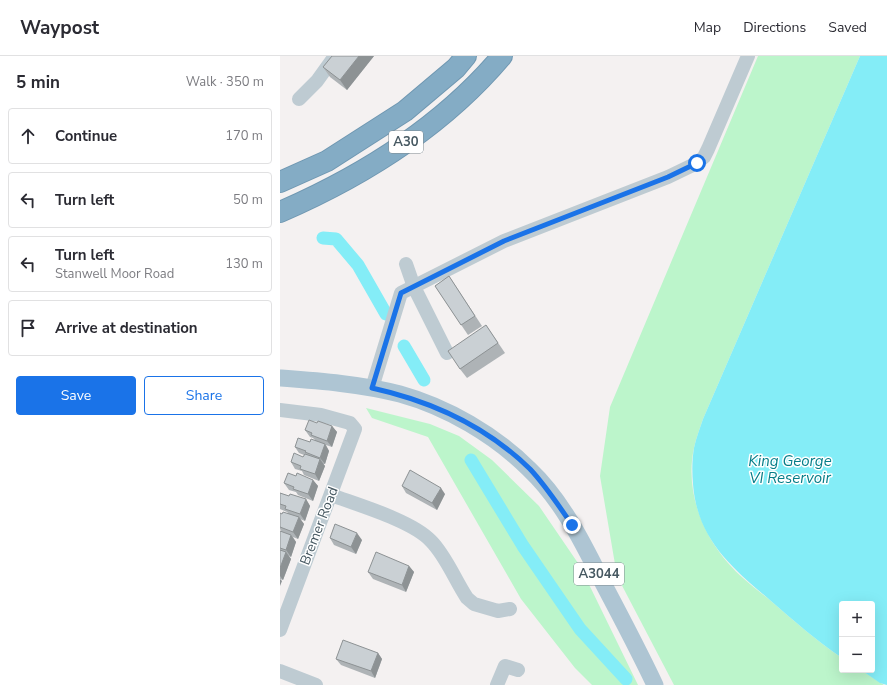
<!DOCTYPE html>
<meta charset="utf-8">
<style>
:root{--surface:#fff;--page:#f2f2f3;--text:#2b2b33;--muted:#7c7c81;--line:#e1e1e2;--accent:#1a73e8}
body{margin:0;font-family:"Nunito Sans",sans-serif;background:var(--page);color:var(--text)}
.controls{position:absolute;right:12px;bottom:12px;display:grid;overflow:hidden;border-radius:4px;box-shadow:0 4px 16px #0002}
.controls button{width:36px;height:36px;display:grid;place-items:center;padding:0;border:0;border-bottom:1px solid var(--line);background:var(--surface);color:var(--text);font:20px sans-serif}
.stop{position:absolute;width:12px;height:12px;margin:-9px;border:3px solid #1a73e8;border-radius:50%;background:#fff}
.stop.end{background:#1a73e8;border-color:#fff;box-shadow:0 1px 4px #0008}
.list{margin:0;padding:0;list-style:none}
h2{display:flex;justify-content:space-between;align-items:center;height:52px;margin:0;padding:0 16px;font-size:17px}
h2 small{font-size:13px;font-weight:400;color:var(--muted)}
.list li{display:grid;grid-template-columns:26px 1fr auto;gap:12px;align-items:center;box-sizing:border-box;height:56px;margin:0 8px 8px;padding:0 8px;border:1px solid var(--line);border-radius:4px}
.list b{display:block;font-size:15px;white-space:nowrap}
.list p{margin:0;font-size:13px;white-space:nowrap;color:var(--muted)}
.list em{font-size:13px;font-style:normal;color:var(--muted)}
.actions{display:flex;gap:8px;padding:12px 16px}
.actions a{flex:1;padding:9px 0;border:1px solid var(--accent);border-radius:4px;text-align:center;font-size:14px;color:var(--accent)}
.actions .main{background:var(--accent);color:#fff}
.icon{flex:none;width:22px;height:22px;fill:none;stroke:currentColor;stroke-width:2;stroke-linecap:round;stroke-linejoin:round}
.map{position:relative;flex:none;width:607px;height:629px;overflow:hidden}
header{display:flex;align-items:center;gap:24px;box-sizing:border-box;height:56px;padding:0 20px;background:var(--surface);border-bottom:1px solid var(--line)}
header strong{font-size:19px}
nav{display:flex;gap:22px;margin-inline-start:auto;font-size:14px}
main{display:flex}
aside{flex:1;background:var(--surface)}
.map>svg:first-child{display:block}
.green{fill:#bcf5cb}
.water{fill:#84edf7}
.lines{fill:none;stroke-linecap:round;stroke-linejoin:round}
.canal{stroke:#84edf7;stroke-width:13}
.highway-casing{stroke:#6f97b1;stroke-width:22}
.minor{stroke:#becbd2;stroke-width:14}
.major{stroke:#aec5d3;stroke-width:17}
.highway{stroke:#84acc5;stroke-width:20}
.wall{fill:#aeb3b6}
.shaded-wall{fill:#8d9294}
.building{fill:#cad0d4;stroke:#8d9294}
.route{stroke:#1a73e8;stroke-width:5}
.labels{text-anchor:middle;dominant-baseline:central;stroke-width:3;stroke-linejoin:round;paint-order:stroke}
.shield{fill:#fff;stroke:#7e8a90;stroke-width:1}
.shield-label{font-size:13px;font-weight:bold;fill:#465861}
.street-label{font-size:14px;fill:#465861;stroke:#fff}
.water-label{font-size:15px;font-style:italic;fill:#057d88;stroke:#fff}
</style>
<header>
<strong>Waypost</strong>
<nav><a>Map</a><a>Directions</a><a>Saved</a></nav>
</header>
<main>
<aside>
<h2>5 min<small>Walk · 350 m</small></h2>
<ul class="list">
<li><svg class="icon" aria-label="ahead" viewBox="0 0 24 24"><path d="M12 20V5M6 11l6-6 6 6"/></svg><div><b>Continue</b></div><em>170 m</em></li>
<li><svg class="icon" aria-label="left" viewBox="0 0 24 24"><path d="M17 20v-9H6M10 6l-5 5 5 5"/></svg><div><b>Turn left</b></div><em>50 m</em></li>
<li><svg class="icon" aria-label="left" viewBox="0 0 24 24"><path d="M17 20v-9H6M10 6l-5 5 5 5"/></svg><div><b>Turn left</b><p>Stanwell Moor Road</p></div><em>130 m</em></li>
<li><svg class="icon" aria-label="arrive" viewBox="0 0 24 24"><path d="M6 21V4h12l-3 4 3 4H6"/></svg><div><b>Arrive at destination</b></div></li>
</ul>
<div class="actions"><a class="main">Save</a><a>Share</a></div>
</aside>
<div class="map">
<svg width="607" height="629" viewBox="0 0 607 629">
<rect width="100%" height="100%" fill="#f4f1f1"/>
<g class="green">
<path d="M478,0H580L423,363C420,372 416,382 414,392C405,433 421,476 448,507C460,521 476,533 491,545C514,565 537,585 562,602V614H581L604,629H394L337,520L320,420L330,351Z"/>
<path d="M86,352L150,368L179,380L212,404L259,450L300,510L358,629H312L295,612L241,543L148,381L92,362Z"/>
</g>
<path class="water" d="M580,0H607V629L600,627L581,614H592V548H562V602C537,585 514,565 491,545C452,512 417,483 413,428C412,416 412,404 414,392C416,382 420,372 423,363Z"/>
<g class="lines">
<g class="canal">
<path d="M43,182L56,183L78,209L106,258"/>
<path d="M124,290L144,324"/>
<path d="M191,404L243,490L300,573L346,623"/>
</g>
<defs>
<g id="highway">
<path d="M0,126L47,105L125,55L176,12L186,0"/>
<path d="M0,156C83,120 163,70 222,0"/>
</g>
</defs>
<use href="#highway" class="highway-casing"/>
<g class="minor">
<path d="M19,43L37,25L55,0"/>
<path d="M126,208L134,231L167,297"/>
<path d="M92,332L121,237L224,185L388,121L417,107L424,101L428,93L468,0"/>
<path d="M0,354L41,359L70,367L75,373L0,574"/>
<path d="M51,439C78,449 133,465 151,485C166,500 175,524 187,542L194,548L218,555L230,553"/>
<path d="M0,615L36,629"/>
<path d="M217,629L225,610L238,614"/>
</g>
<path class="major" d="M0,322C40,325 81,328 120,338C167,351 215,379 249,413C282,444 303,487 323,527C341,561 359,595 375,629"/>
<use href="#highway" class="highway"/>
</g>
<g class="wall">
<path d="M52,0H94L67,34L50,21L43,11Z"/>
<path d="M169,220L202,270L188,279L155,230Z"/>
<path d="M206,269L225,297L187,322L180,313Z"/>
<path d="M37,367L52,370L57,376L52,391L46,389L49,395L45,408H43L45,410L39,425L24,419L22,415L15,413L11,406L23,401L24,399L19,397L15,391L35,384L33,382L30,381L25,374Z"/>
<path d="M16,420L33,424L38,430L33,445L18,439L16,436L9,434L4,427Z"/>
<path d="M122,430L165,438L157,454L126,437Z"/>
<path d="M0,437L9,440L26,443L30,450L25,465L20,463L24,468L18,483L13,481L16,486L11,501L9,500L11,503L3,524L0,523V475L2,476L0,473V457L2,458L8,457L7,456L0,453Z"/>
<path d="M50,482L82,484L76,498L54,489Z"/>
<path d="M129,510L134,516L126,536L93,523L88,516Z"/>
<path d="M98,597L102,603L95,622L61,609L56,603Z"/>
</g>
<g class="shaded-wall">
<path d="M79,0H94L67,34L60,24Z"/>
<path d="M52,370L57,376L52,391L47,385Z"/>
<path d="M45,388L49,395L45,408L40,402Z"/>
<path d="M40,403L45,410L39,425L35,418Z"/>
<path d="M33,424L38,430L33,445L28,438Z"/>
<path d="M161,432L165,438L157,454L152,447Z"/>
<path d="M26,443L30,450L25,465L20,458Z"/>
<path d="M19,461L24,468L18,483L13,476Z"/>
<path d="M77,477L82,484L76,498L71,491Z"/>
<path d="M11,479L16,486L11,501L6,494Z"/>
<path d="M6,496L11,503L3,524L0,520V512Z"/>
<path d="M129,510L134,516L126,536L122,529Z"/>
<path d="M0,523L2,525L0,530Z"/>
<path d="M98,597L102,603L95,622L91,615Z"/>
</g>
<g class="building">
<path d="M52,0H79L60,24L43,11Z"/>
<path d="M169,220L195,260L181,269L155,230Z"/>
<path d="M206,269L218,287L180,313L168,295Z"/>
<path d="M29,364L37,367L38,365L52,370L47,385L31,379L32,377L25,374Z"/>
<path d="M18,382L30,386L31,383L45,388L40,402L25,396L26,395L15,391Z"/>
<path d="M14,397L23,401L25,398L40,403L35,418L20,413L21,410L11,406Z"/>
<path d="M130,414L161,432L152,447L122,430Z"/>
<path d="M8,417L16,420L17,417L33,424L28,438L13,433L14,431L4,427Z"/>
<path d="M0,437L9,440L10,438L26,443L20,458L5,453L6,450L0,448Z"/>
<path d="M3,456L19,461L13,476L0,471V457L2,458Z"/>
<path d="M55,468L77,477L71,491L50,482Z"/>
<path d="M0,475L11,479L6,494L0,492Z"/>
<path d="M0,494L6,496L0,512Z"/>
<path d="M96,496L129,510L122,529L88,516Z"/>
<path d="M63,584L98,597L91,615L56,603Z"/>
</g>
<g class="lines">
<path class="route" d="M292,469C279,450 266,430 250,413C207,371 151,345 92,332L121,237L224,185L388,121L417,107"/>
</g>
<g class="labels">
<g class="shield">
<rect x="109" y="75" width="34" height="22" rx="3"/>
<rect x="294" y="507" width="50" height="22" rx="3"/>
</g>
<g class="shield-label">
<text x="126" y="86">A30</text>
<text x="319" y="518">A3044</text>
</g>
<g class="street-label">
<text transform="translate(39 470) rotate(-69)">Bremer Road</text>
</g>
<g class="water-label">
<text x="510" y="405">King George<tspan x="510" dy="17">VI Reservoir</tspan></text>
</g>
</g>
</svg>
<div class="controls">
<button>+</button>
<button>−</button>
</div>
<div class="stop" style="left:417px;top:107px"></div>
<div class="stop end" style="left:292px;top:469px"></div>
</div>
</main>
